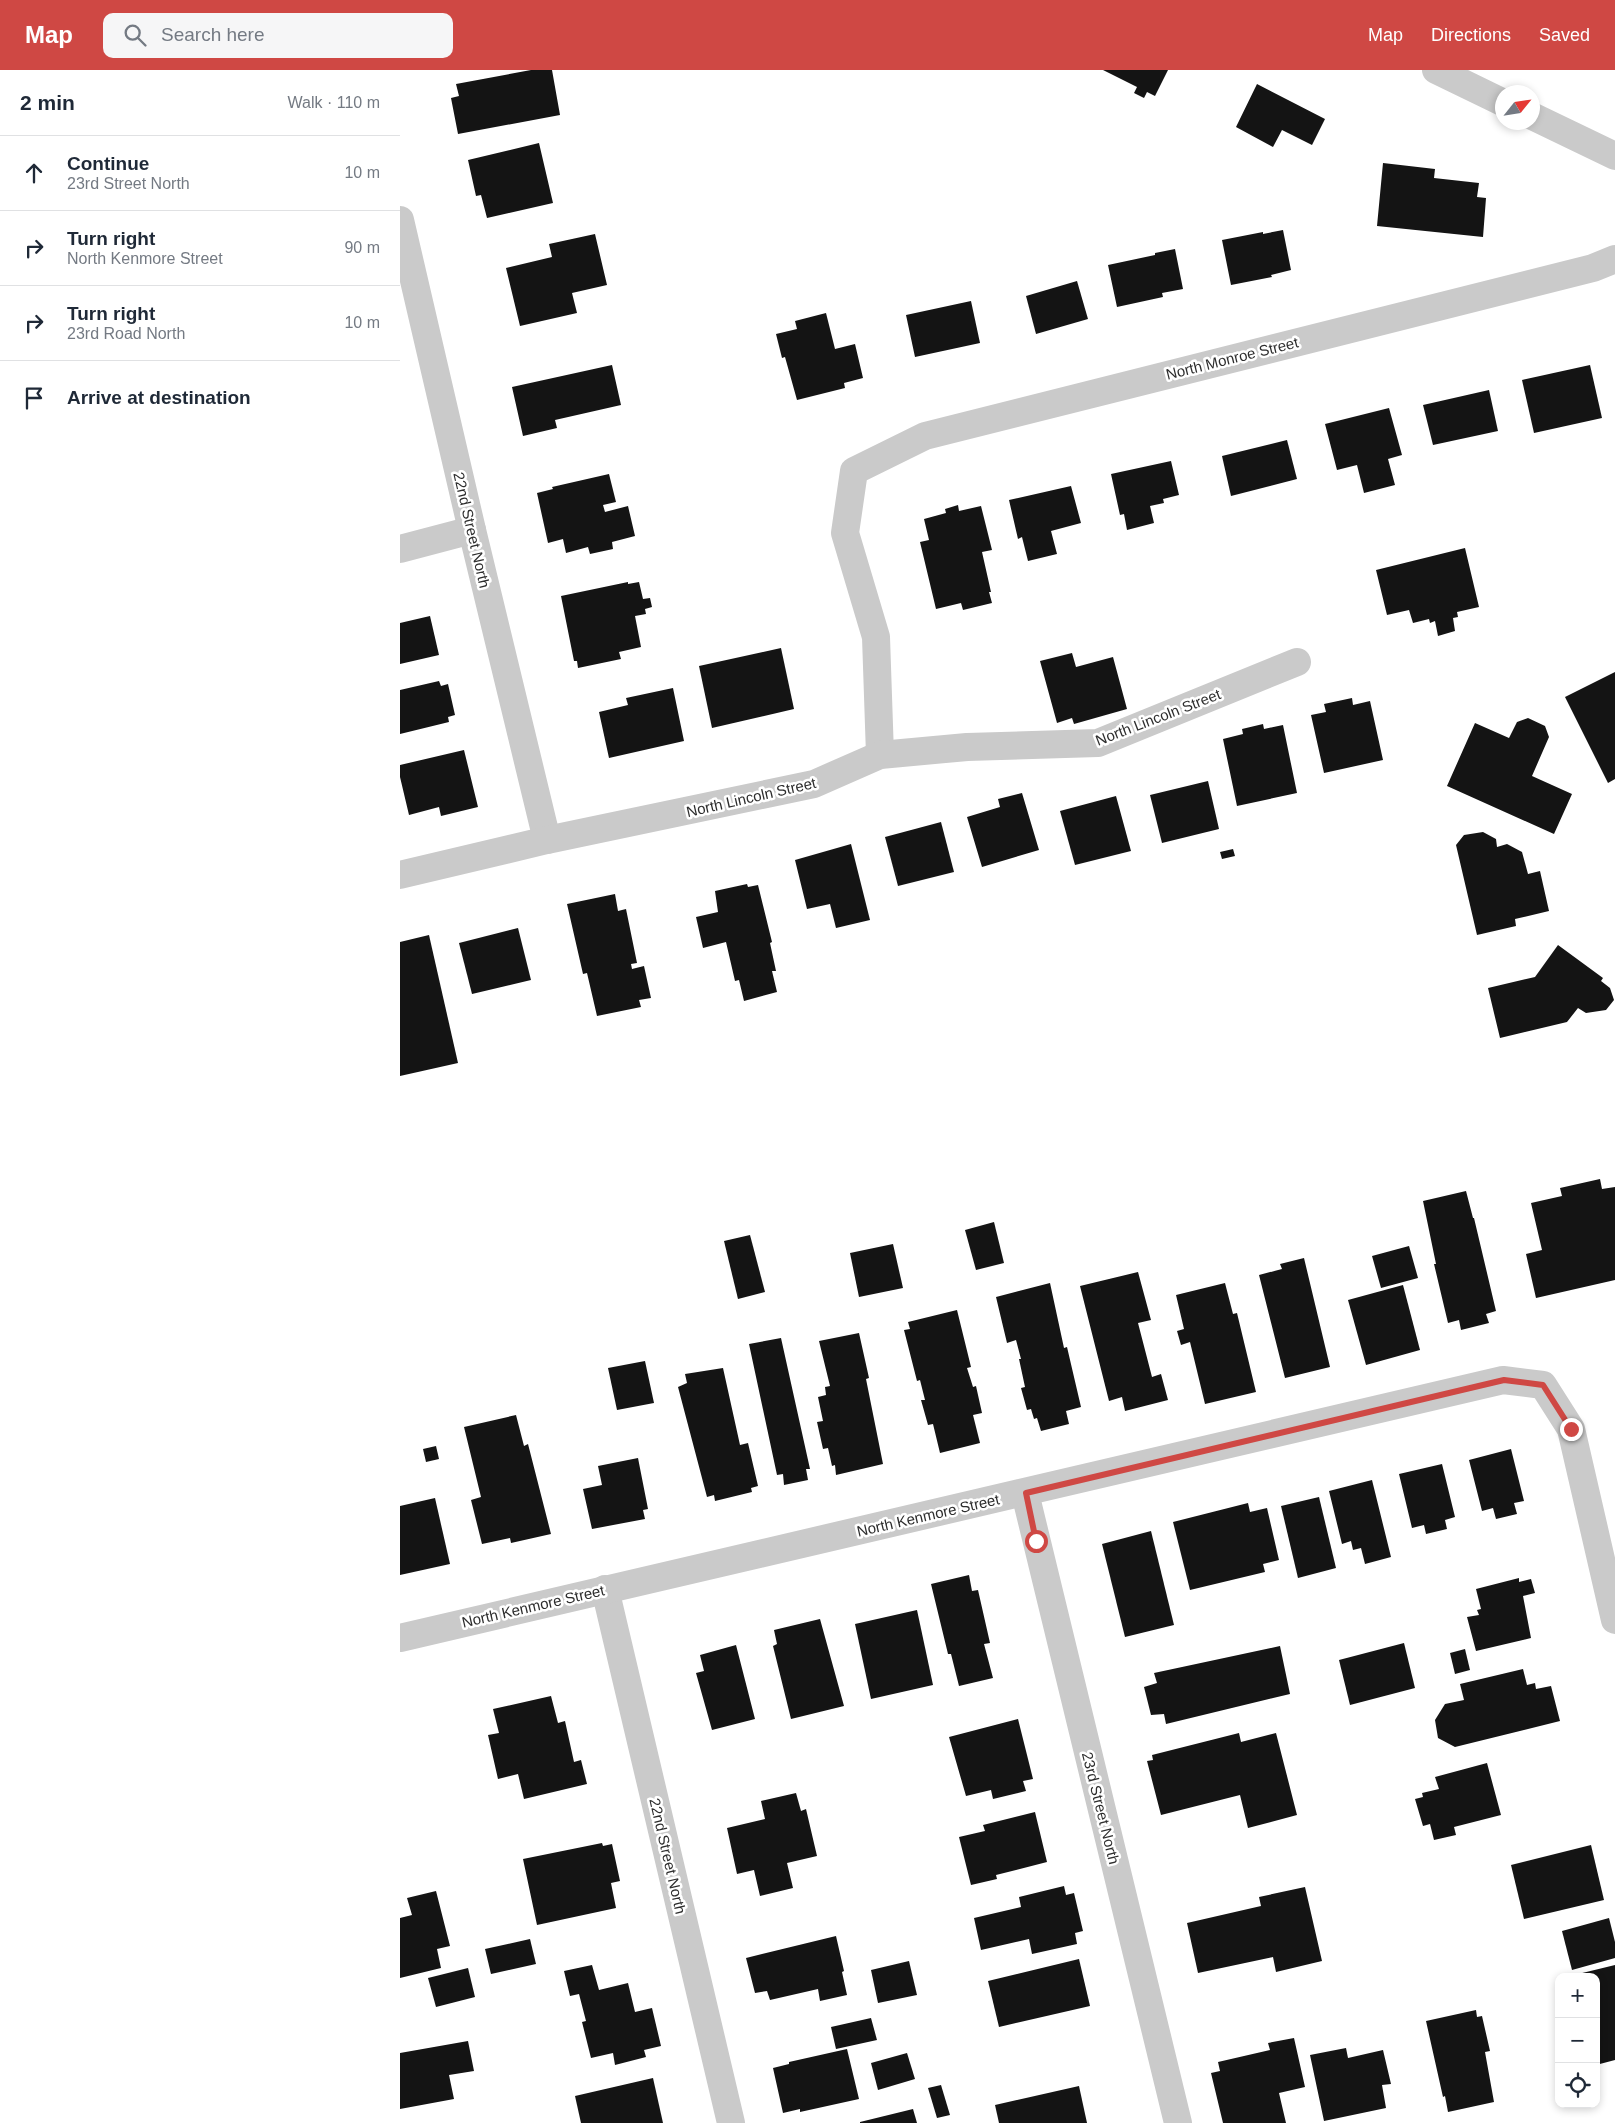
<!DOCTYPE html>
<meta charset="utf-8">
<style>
:root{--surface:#fff;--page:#f6f6f7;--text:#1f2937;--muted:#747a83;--line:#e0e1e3;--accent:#cf4844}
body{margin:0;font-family:Helvetica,sans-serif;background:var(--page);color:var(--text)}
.controls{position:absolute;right:15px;bottom:15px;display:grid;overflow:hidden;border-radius:10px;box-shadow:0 2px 8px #0003}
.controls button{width:45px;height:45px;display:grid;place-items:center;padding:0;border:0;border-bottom:1px solid var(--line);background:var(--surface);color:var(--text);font:25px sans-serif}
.compass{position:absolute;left:1095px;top:15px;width:45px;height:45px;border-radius:50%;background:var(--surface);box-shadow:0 2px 8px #0003;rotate:60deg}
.stop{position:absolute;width:15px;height:15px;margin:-11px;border:4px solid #cf4844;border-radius:50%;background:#fff}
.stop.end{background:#cf4844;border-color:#fff;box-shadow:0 1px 5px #0008}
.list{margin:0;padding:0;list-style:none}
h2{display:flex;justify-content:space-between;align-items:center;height:65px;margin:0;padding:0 20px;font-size:21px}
h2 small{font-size:16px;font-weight:400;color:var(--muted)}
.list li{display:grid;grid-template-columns:32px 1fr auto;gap:15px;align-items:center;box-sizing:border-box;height:75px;padding:0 20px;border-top:1px solid var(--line)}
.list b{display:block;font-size:19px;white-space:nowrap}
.list p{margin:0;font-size:16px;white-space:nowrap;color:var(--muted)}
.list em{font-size:16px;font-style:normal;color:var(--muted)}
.icon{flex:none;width:28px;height:28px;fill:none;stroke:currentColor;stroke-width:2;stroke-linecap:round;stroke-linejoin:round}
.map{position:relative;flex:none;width:1215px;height:2053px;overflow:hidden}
header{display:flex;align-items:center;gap:30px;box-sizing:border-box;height:70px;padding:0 25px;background:var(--accent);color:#fff}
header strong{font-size:24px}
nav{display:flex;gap:28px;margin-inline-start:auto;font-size:18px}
.search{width:350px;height:45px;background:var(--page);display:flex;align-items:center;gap:12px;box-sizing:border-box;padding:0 18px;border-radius:10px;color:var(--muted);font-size:19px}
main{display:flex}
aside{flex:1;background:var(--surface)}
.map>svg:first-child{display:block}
.building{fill:#141414}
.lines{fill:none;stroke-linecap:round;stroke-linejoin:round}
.street{stroke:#cacaca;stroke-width:28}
.route{stroke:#cf4844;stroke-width:6}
.labels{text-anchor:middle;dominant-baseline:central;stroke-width:5;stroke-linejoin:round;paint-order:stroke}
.street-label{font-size:15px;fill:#2d2d2d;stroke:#fff}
</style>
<header>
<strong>Map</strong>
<div class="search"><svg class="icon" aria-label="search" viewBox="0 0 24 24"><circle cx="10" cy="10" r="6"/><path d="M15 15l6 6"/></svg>Search here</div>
<nav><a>Map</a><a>Directions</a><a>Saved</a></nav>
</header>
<main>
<aside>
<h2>2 min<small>Walk · 110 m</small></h2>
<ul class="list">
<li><svg class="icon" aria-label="ahead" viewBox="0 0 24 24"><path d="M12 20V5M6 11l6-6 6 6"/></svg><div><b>Continue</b><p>23rd Street North</p></div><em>10 m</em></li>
<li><svg class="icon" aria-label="right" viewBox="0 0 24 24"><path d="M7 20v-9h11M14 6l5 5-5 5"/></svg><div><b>Turn right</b><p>North Kenmore Street</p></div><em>90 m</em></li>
<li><svg class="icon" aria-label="right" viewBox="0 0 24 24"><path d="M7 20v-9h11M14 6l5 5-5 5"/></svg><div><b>Turn right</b><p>23rd Road North</p></div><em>10 m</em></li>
<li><svg class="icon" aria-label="arrive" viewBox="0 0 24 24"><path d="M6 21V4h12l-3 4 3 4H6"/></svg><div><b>Arrive at destination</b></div></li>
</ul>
</aside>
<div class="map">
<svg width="1215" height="2053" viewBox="0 0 1215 2053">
<rect width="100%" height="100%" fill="#fff"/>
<g class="building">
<path d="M131,0H152L160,45L58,64L51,28L59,26L56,14Z"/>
<path d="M703,0H768L755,26L747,22L744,28L734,23L737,17Z"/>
<path d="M857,14L925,49L912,75L882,60L873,77L836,57Z"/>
<path d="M139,73L153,133L87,148L81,125L76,126L68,90Z"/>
<path d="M983,93L1035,99L1034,108L1079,113L1077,127L1086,128L1083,167L977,156Z"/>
<path d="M883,160L891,200L871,205L872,207L831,215L822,170L863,162V164Z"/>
<path d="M195,164L207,215L172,223L177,243L120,256L106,198L152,187L149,174Z"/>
<path d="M775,179L783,219L762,223L763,227L717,237L708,195L755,185V183Z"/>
<path d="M677,211L688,249L636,264L626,226Z"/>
<path d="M571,231L580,273L515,287L506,245Z"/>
<path d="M426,243L435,279L455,274L463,308L444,313L445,318L397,330L385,287L382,288L376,264L397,259L395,251Z"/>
<path d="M212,295L221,335L155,350L157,358L123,366L112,317Z"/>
<path d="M1190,295L1202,348L1134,363L1122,310Z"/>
<path d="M1089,320L1098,361L1033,375L1023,335Z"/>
<path d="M989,338L1002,385L988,389L995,415L964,423L957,395L937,400L925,354Z"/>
<path d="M887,370L897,409L831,426L822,386Z"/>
<path d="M771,391L779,425L763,429L764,433L750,436L754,453L727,460L724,444L720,445L711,404Z"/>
<path d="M209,404L216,432L203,435L205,442L228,436L235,466L212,472L213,479L190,484L188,477L166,483L163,469L148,473L137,423L153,419L152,417Z"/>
<path d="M671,416L681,453L651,461L657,484L628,491L622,467L618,469L609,430Z"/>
<path d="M558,435L559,441L581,436L592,480L582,482L591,522H589L592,533L563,540L561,533L536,539L520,472L529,470L524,449L546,443L545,439Z"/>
<path d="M1065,478L1079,537L1057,542L1058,547L1053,548L1055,561L1038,566L1035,551L1030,553L1029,549L1013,553L1009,540L987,545L976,500Z"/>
<path d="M228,512V514L239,512L243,529L250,528L252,537L245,539L246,544L235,546L241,577L219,582L221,589L178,598L177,591H174L161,526Z"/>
<path d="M30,546L39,585L0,594V553Z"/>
<path d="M381,578L394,639L312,658L299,596Z"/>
<path d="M672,583L676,597L713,587L727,639L674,654L672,648L657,653L640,591Z"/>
<path d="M1215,602V709L1208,713L1165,627Z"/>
<path d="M39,611L41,616L48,614L55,645L48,647L49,652L0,664V620Z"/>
<path d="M273,618L284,671L209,688L199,642L228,635L226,628Z"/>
<path d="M952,628L953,635L970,631L983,690L924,703L911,645L926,642L924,634Z"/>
<path d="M1128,648L1145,656L1149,667L1132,706L1172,724L1154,764L1047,716L1075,653L1109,668L1117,652Z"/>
<path d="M863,654L864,659L883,655L897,723L837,736L823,669L843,664L842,659Z"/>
<path d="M64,680L78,737L41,746L39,737L9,745L0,707V695Z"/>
<path d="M808,711L819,759L762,773L750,725Z"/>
<path d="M622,723L639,780L582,797L567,747L600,737L598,729Z"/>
<path d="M716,726L731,781L675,795L660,741Z"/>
<path d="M541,752L554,802L498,816L485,767Z"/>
<path d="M1083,762L1096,769L1097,777L1107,774L1122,782L1128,804L1140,801L1149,841L1115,849L1116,856L1077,865L1056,775L1064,765Z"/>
<path d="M451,774L470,850L436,858L430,834L407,839L395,790Z"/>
<path d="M833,779L835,786L822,789L820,782Z"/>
<path d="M347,814L348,817L358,815L372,872L370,873L376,901H372L377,922L344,931L339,910L335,911L326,872L303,878L296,847L318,842L315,821Z"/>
<path d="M215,824L218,841L226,839L237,893L231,894L232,899L244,896L251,928L239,930L241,937L197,946L187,903L183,904L167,834Z"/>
<path d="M118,858L131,910L72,924L59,873Z"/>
<path d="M29,865L58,993L0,1006V872Z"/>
<path d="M1158,875L1203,908L1201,911L1210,918L1214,930L1206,940L1186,943L1178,938L1167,952L1100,968L1088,918L1135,907Z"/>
<path d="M1200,1109L1202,1119L1215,1117V1210L1136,1228L1126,1184L1142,1180L1131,1133L1162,1126L1160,1118Z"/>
<path d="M1066,1121L1073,1148H1074L1096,1241L1086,1244L1089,1253L1061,1260L1059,1250L1048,1253L1034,1194H1036L1023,1131Z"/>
<path d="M594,1152L604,1193L576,1200L565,1160Z"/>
<path d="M350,1165L365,1222L338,1229L324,1171Z"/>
<path d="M493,1174L503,1218L459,1227L450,1183Z"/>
<path d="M1009,1176L1018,1208L981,1218L972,1186Z"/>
<path d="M904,1188L930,1297L885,1308L859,1205L882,1199L880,1194Z"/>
<path d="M738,1202L751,1250L738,1253L752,1307L761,1304L768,1330L725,1341L722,1327L709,1331L680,1216Z"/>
<path d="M650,1213L664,1278L667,1277L681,1337L666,1341L669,1354L641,1361L637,1348L634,1349L631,1339L627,1340L621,1318L625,1317L619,1289H621L616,1270L607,1273L596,1227Z"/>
<path d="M825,1213L833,1244L837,1243L856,1322L805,1334L790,1272L781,1275L777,1261L784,1259L776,1225Z"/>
<path d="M1003,1215L1020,1280L966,1295L948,1230Z"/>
<path d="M557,1240L571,1297L567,1298L573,1317L576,1316L582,1343L573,1345L580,1373L540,1383L533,1354L528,1355L521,1330H525L520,1310L517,1311L504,1260L510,1259L508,1252Z"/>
<path d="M459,1263L469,1308L466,1309L483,1394L436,1405L435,1395L432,1396L428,1378L423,1379L417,1352L423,1351L418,1327L426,1325L425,1317L430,1316L419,1271Z"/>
<path d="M381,1268L410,1399H406L408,1410L384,1415L383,1404L377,1405L349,1274Z"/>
<path d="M245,1291L254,1333L217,1340L208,1298Z"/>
<path d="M323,1298L340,1375L348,1373L358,1416L351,1418L352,1422L315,1431L314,1425L307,1427L278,1317L287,1313L285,1304Z"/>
<path d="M116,1345L124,1376L128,1374L151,1464L111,1473L110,1468L82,1474L71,1430L81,1427L64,1357Z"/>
<path d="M36,1376L39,1389L26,1392L23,1379Z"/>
<path d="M1111,1379L1124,1431L1114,1433L1117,1444L1096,1449L1093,1438L1082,1441L1069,1390Z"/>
<path d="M238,1388L248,1439L243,1440L245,1449L192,1459L183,1419L202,1415L198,1396Z"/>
<path d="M1042,1394L1055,1447L1045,1450L1047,1459L1026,1464L1024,1455L1012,1458L999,1404Z"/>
<path d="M972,1410L991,1487L965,1494L961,1478L953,1480L951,1471L942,1474L929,1421Z"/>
<path d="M919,1427L936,1498L898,1508L881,1436Z"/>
<path d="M35,1428L50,1494L0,1505V1436Z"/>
<path d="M848,1433L850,1442L867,1438L879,1490L863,1494L865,1502L790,1520L773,1452Z"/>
<path d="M751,1461L774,1555L725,1567L702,1474Z"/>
<path d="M569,1505L572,1521L578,1520L590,1573L584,1574L593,1608L559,1616L551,1584H548L531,1514Z"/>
<path d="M1119,1508V1512L1131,1509L1135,1523L1123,1526L1131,1568L1076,1581L1067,1547L1079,1545L1077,1540L1081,1539L1076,1519Z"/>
<path d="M517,1540L533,1615L471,1629L455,1554Z"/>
<path d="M420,1549L444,1636L391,1649L373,1576L377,1574L374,1560Z"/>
<path d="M1004,1573L1015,1618L950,1635L939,1590Z"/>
<path d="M336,1575L355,1649L312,1660L296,1603L304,1601L300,1585Z"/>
<path d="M880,1576L890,1624L766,1654L764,1644L751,1645L744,1617L757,1613L754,1603Z"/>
<path d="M1065,1579L1070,1600L1055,1604L1050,1583Z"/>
<path d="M1123,1599L1127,1615L1135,1613L1136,1619L1151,1616L1160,1651L1055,1677L1038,1668L1035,1650L1045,1634L1064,1630L1060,1614Z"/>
<path d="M151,1626L158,1653L165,1651L174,1692L181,1690L187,1714L124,1729L118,1704L98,1709L88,1665L99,1663L93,1639Z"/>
<path d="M618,1649L633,1709L623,1711L626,1721L593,1729L591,1720L566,1726L549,1667Z"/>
<path d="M839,1663L841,1672L876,1663L897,1745L848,1758L840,1725L761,1745L747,1691L753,1690L752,1685Z"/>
<path d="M1087,1693L1101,1745L1054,1757L1056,1765L1034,1770L1030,1754L1023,1756L1015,1729L1023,1727L1022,1723L1039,1719L1035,1707Z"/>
<path d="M396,1723L401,1741L406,1739L417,1786L387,1793L393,1818L360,1826L354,1800L337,1804L327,1758L365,1749L361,1731Z"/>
<path d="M635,1742L647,1792L596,1805L597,1809L571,1815L559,1767L585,1761L583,1755Z"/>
<path d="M202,1773L203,1776L212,1774L220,1811L211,1813L216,1838L137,1855L123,1789Z"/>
<path d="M1191,1775L1204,1830L1124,1849L1111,1795Z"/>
<path d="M664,1816L666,1825L674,1823L683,1861L675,1863L677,1874L632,1884L629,1869L581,1880L574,1848L621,1837L619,1827Z"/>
<path d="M905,1817L922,1891L876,1902L873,1887L798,1903L787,1853L861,1836L859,1827Z"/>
<path d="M36,1821L50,1876L37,1879L41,1898L0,1908V1848L12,1845L7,1828Z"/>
<path d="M1209,1848L1215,1872V1888L1172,1900L1162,1861Z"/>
<path d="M436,1866L444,1901L442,1902L447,1925L420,1931L418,1919L370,1930L367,1921L355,1923L346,1888Z"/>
<path d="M130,1869L136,1894L91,1904L85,1879Z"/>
<path d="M679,1889L690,1936L599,1957L588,1911Z"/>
<path d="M509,1891L517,1925L478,1933L471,1900Z"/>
<path d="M192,1895L199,1920L228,1913L235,1942L252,1938L261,1976L244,1980L246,1987L215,1995L213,1983L191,1988L182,1952L186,1951L179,1924L170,1926L164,1901Z"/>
<path d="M1215,1895V1990L1196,1995V1907L1170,1906Z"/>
<path d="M68,1898L75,1927L36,1937L28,1908Z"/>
<path d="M1076,1940L1077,1947L1082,1946L1090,1981L1085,1982L1094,2032L1048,2042L1045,2026L1043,2027L1026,1951Z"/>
<path d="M471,1948L477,1970L436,1979L431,1957Z"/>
<path d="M894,1968L905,2017L879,2023L886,2053H823L811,2003L820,2001L818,1992L870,1980L868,1973Z"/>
<path d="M68,1971L74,2001L49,2005L54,2029L0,2039V1983Z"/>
<path d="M946,1978L948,1988L983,1980L991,2014L982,2015L986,2038L924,2051L910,1985Z"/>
<path d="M447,1979L459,2029L400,2042V2039L383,2043L373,1998L389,1994V1992Z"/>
<path d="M507,1983L515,2009L478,2020L471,1993Z"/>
<path d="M253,2008L263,2053H181L175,2026Z"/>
<path d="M541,2015L550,2045L537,2048L528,2018Z"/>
<path d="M679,2016L687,2053H599L595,2035Z"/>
<path d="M513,2039L517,2053H460V2052Z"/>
</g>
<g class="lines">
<g class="street">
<path d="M1036,0L1102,32"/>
<path d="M1132,46L1215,86"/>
<path d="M0,150L72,460L147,770"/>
<path d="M0,479L72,460"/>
<path d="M480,685L476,567L445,463L454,401L525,366L1193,198L1215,189"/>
<path d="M0,805L147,770L414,714L480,685L567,677L698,673L897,592"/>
<path d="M625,1423L778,2053"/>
<path d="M205,1519L331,2053"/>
<path d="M0,1568L1103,1310L1143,1315L1171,1359L1215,1550"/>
</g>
</g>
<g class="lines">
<path class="route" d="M636,1471L626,1423L1104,1310L1143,1315L1171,1359"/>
</g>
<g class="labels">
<g class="street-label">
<text transform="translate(832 288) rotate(-14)">North Monroe Street</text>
<text transform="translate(72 460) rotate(77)">22nd Street North</text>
<text transform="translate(758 647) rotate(-21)">North Lincoln Street</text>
<text transform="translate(351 727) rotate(-13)">North Lincoln Street</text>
<text transform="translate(528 1445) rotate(-13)">North Kenmore Street</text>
<text transform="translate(133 1536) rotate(-13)">North Kenmore Street</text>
<text transform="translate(701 1738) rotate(76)">23rd Street North</text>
<text transform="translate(268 1786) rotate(77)">22nd Street North</text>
</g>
</g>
</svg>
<div class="controls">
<button>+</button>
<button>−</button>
<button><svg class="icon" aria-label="locate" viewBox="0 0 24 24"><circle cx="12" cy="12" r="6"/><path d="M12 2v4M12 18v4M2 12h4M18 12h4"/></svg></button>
</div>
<svg class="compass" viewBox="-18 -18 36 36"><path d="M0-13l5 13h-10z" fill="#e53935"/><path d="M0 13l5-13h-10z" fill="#747a83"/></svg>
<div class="stop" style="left:636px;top:1471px"></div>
<div class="stop end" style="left:1171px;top:1359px"></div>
</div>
</main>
